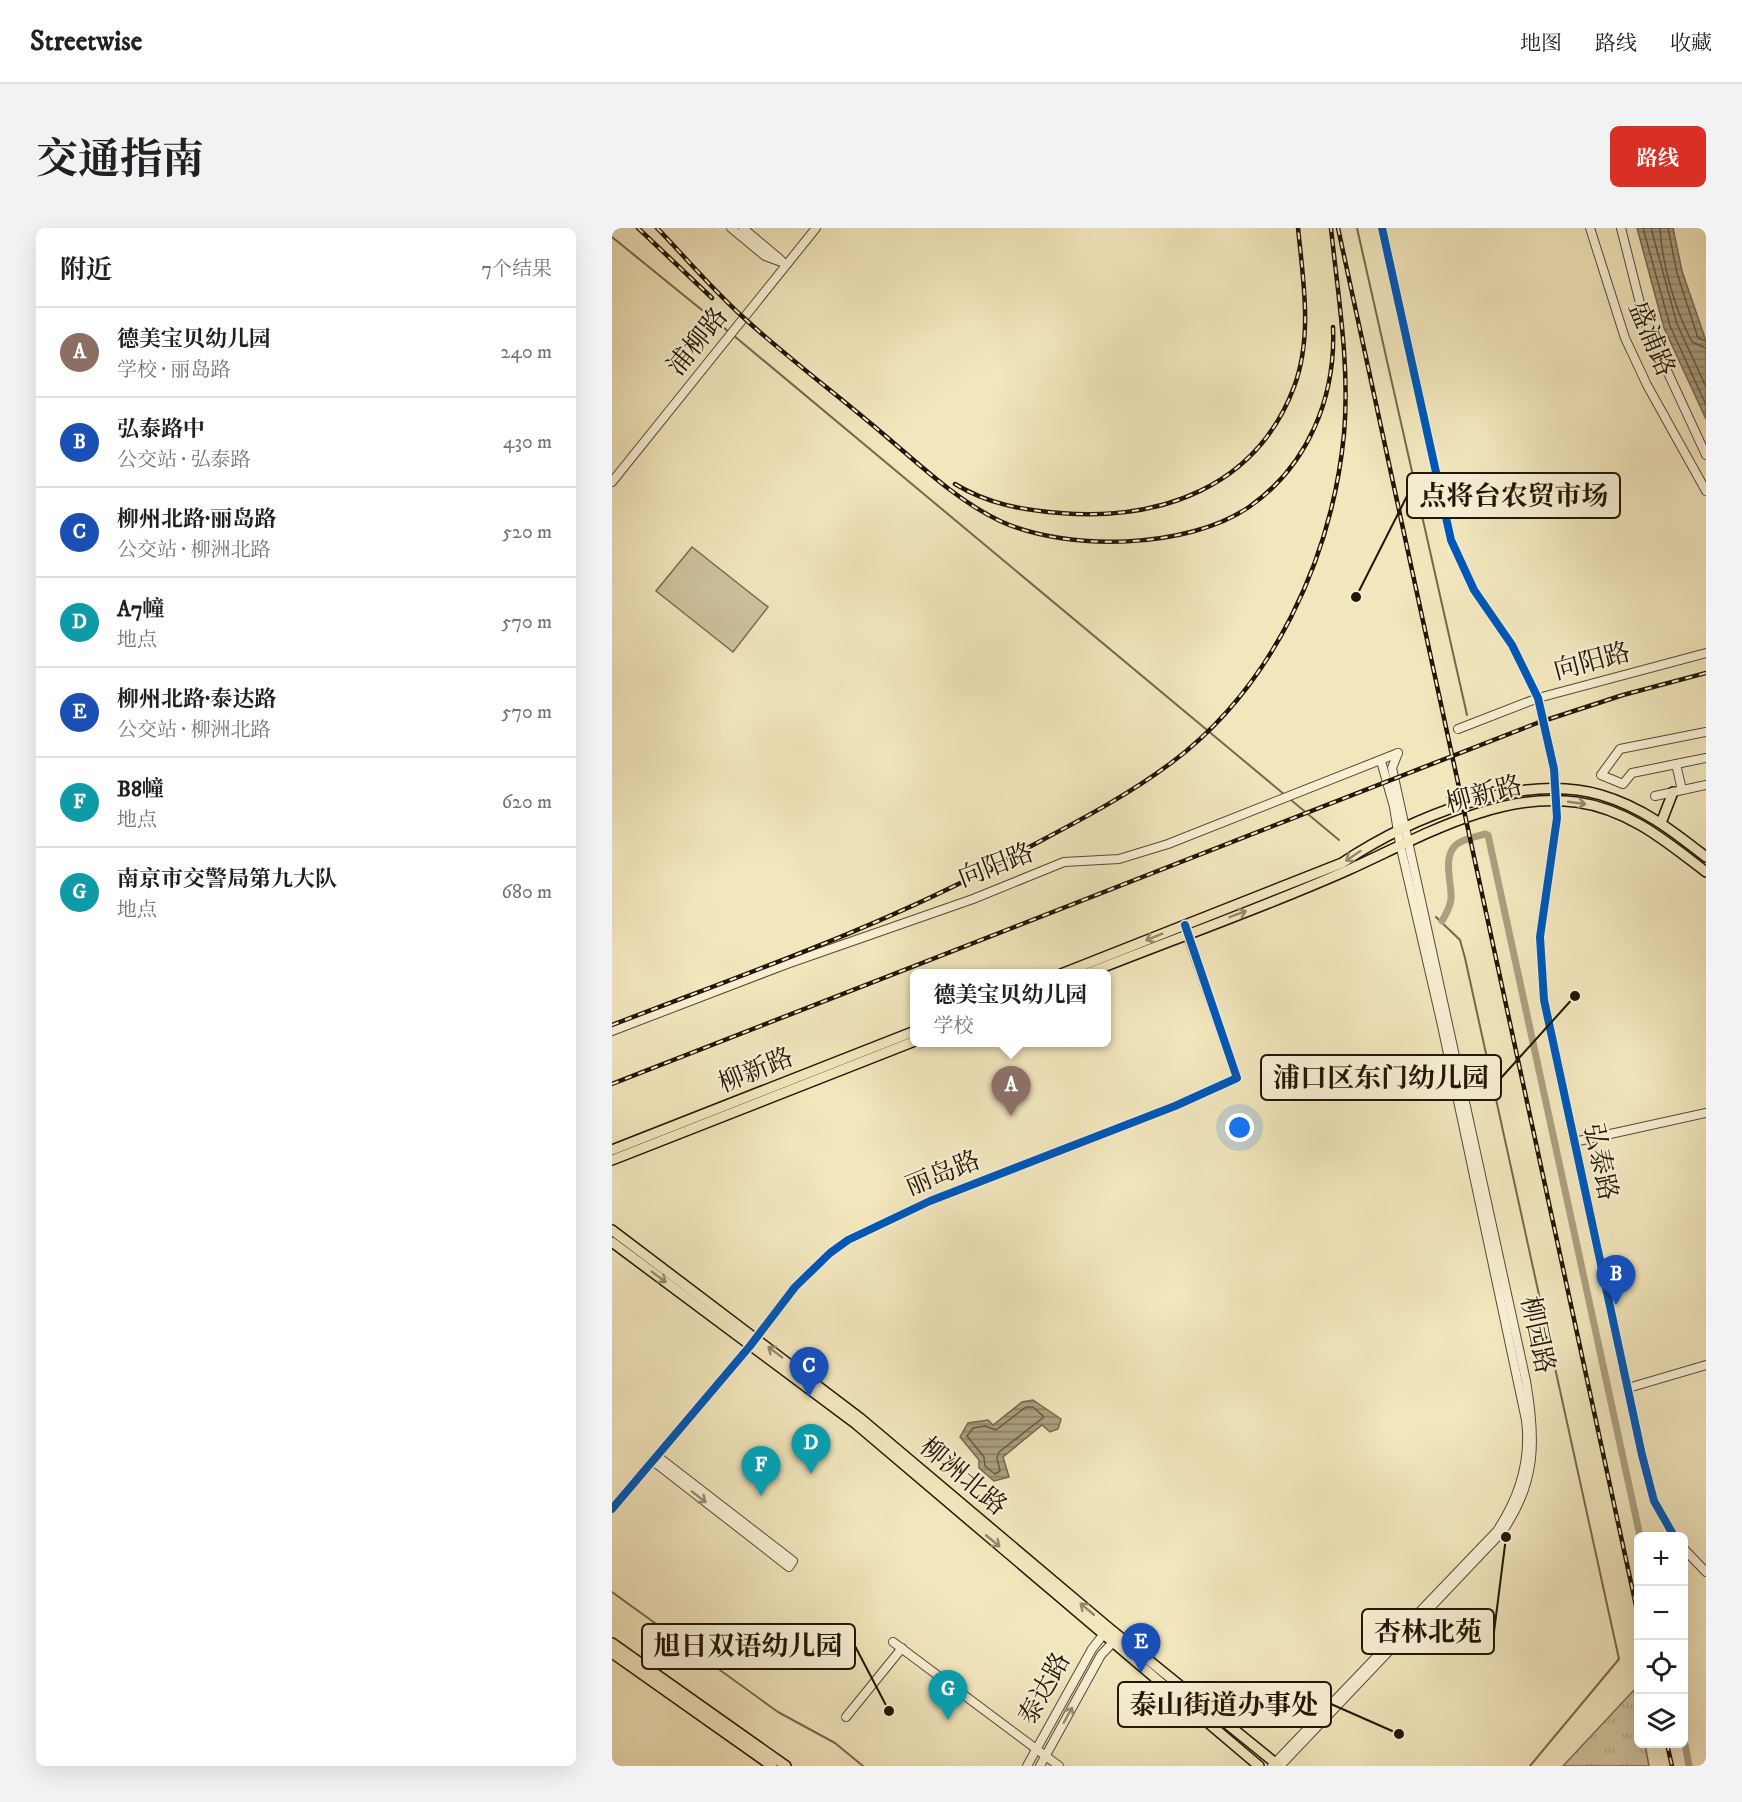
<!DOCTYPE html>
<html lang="zh">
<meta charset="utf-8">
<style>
:root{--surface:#fff;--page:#f2f2f2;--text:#202124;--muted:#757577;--line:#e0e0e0;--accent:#d93025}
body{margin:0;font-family:"IM FELL DW Pica","Noto Serif SC",serif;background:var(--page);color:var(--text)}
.controls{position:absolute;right:18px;bottom:18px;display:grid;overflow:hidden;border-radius:9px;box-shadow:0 6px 24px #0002}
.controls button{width:54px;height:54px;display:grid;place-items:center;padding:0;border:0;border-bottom:2px solid var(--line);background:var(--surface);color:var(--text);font:30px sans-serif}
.you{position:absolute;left:628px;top:900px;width:21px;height:21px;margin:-15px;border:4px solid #fff;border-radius:50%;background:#1a73e8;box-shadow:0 0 0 9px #1a73e833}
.badge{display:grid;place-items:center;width:39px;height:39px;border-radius:50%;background:var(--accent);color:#fff;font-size:20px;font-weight:700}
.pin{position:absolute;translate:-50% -50px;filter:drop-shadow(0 2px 3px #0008)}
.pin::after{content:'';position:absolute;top:32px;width:21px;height:18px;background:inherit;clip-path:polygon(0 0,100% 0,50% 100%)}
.popup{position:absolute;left:298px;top:741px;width:201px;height:78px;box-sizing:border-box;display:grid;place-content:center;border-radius:9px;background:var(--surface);filter:drop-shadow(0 2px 4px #0005);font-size:20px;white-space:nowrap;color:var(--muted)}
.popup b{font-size:22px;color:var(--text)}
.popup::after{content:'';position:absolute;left:50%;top:100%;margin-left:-12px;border:12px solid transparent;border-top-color:var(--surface)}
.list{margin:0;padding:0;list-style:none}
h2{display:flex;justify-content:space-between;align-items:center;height:78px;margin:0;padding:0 24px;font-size:26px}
h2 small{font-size:20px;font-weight:400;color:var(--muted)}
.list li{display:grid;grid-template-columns:39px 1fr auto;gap:18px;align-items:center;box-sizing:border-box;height:90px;padding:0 24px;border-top:2px solid var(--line)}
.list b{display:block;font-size:22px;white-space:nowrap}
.list p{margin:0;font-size:20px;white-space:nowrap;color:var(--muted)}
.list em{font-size:20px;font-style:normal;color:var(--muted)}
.icon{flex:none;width:33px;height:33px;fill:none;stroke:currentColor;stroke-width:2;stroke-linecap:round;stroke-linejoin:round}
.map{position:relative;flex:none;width:1094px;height:1538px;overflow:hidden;border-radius:9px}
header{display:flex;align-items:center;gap:36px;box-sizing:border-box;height:84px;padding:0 30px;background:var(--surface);border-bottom:2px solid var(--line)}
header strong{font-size:28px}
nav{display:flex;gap:33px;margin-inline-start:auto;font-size:21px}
.intro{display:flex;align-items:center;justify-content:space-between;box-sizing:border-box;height:144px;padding:0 36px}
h1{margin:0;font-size:42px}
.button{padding:15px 27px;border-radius:9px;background:var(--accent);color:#fff;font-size:21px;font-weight:700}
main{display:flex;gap:36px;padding:0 36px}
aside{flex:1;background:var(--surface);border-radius:9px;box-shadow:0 6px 24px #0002}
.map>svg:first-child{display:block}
.grass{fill:url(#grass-tufts);stroke:#786c52;stroke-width:1.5}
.pitch{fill:#cec39e;stroke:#786c52;stroke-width:1.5}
.water{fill:url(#water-rules);stroke:#74684f;stroke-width:1.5}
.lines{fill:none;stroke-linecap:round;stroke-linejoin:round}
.shore{stroke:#665a43;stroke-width:1.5}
.stream{stroke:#74684f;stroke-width:2}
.canal{stroke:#ab9f7f;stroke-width:7}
.minor-casing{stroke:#554a34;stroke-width:10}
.major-casing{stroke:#211607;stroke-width:12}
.minor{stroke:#f7efd4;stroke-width:8}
.major{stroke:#f2e6bd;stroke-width:9}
.rail-casing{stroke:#211607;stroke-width:4.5}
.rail{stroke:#f7efd4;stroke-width:2;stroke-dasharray:7;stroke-linecap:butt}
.cycleway-casing{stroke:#f7efd4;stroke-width:11}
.cycleway{stroke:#0057b8;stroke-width:8}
.oneway{stroke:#94886b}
.oneway2{stroke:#978d78}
.labels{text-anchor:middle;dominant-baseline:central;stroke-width:4.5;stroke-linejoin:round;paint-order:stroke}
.street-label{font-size:26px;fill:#211607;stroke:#f7efd4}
.leader{fill:none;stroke:#211607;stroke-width:2}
.callout-dot{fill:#211607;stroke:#f7efd4;stroke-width:2}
.callout{fill:#f7efd4;stroke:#211607;stroke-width:2}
.callout-label{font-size:27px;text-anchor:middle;font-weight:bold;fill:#211607}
</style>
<header>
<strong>Streetwise</strong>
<nav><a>地图</a><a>路线</a><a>收藏</a></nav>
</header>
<div class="intro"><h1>交通指南</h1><a class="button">路线</a></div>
<main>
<aside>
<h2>附近<small>7个结果</small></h2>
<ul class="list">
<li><span class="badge" style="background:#8d6e63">A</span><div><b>德美宝贝幼儿园</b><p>学校 · 丽岛路</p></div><em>240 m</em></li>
<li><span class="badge" style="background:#1a4fb4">B</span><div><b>弘泰路中</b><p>公交站 · 弘泰路</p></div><em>430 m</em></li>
<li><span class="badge" style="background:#1a4fb4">C</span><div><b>柳州北路·丽岛路</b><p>公交站 · 柳洲北路</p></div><em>520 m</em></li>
<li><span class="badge" style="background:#0f9aa8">D</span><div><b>A7幢</b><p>地点</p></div><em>570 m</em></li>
<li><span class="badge" style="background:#1a4fb4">E</span><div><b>柳州北路·泰达路</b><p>公交站 · 柳洲北路</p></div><em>570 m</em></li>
<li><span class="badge" style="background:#0f9aa8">F</span><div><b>B8幢</b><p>地点</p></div><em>620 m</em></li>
<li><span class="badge" style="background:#0f9aa8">G</span><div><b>南京市交警局第九大队</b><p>地点</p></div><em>680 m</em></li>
</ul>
</aside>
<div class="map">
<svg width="1094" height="1538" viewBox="0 0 1094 1538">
<defs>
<pattern id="grass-tufts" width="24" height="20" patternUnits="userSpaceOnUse" patternTransform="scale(1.5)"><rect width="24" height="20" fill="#cec39e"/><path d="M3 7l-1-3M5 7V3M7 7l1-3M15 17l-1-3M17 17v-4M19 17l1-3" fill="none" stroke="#b1a787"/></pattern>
<pattern id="water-rules" width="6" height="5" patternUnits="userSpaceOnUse" patternTransform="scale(1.5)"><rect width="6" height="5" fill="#ab9f7f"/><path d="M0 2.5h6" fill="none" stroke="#8b8166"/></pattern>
</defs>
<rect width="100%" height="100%" fill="#f2e6bd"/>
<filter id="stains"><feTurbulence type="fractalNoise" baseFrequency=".00333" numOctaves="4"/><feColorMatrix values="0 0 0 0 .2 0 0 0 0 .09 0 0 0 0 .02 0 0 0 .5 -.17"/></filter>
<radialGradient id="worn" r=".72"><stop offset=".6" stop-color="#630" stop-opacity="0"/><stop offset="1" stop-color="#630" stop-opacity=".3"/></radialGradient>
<path class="grass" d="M1022,1462L1026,1486V1516H1033L1037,1538H951Z"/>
<path class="pitch" d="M80,319L156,379L121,424L44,363Z"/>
<g class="water">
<path d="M1025,0H1061L1070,43L1094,113V191L1052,100Z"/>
<path d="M421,1172L449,1191L446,1201L438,1204L430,1197L391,1229L397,1249L382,1253L367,1240V1232L348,1209L356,1195L376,1192L381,1197L410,1174Z"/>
</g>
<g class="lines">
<g class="shore">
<path d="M1031,0L1058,98L1094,177"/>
<path d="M1039,0L1065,96L1094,159"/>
<path d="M1048,0C1050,36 1063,82 1080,114L1094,120"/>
<path d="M1056,0L1065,45L1086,110L1094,113"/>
<path d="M414,1179H421L432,1189L387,1224L385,1230L388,1243L383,1246L373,1238L372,1229L355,1208L361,1200L373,1198L384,1202Z"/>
</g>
<g class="stream">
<path d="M745,0L855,487"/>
<path d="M0,9L117,104"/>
<path d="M121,107L727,612"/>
<path d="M824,689L848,712L853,730L1007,1431L918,1538"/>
<path d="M0,1364L166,1484L223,1515L251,1538"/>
</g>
<g class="canal">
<path d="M830,693C834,686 838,680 839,671C840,656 831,632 842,619C848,611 864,609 873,606L876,607L1028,1308"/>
<path d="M1072,1511L1077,1538"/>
</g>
<defs>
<g id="minor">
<path d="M119,0L153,28L175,36"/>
<path d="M131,0L169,32"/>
<path d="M770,0L839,312L862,362L900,417L926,470L942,541L945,590L928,709L932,772L1030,1227L1042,1273L1062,1308"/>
<path d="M978,0L1013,110L1035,157L1094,263"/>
<path d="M1009,0L1033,95L1094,227"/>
<path d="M0,254L204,0"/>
<path d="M846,501L926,470L1094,425"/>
<path d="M1064,536L1020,545L1011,556L989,547L1008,521L1094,504"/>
<path d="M1070,562L1064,536L1094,530"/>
<path d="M1043,568L1094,557"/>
<path d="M0,803L175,736L361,671L452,634L507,631L556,616L786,525"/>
<path d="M962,914L1094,885"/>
<path d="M1016,1160L1094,1137"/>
<path d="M41,1233L177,1339L181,1333L45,1228"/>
<path d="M0,1281L138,1118L183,1059L218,1025L236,1012L318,973L563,878L625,850L574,702"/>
<path d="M1072,1321L1094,1344"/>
<path d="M281,1414L447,1538"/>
<path d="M234,1489L290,1420"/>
<path d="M415,1538L480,1421L494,1403"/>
<path d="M428,1538L489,1427L504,1411"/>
<path d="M660,1538L885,1303C907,1270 919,1232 914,1192L829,793L788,616L782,579L769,533"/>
<path d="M668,1538L890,1304C925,1254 924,1211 914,1153L780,540L786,525"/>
</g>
<g id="major">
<path d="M1049,595L1061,564"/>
<path d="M449,746L730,635C796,591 908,543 989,567C1030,579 1061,603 1094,629"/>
<path d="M474,746C561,711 651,680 736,642C805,611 885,563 964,574C1016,581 1054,613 1094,644"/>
<path d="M0,922L303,803"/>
<path d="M0,932L303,813"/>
<path d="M0,1002L248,1190L497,1400L667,1538"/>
<path d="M0,1014L244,1196L647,1538"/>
<path d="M0,1415L174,1538"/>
<path d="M0,1425L160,1538"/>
</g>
</defs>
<use href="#minor" class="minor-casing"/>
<use href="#major" class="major-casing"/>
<use href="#minor" class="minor"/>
<use href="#major" class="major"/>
<defs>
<g id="rail">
<path d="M26,0L100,70"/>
<path d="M45,0C74,30 101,62 132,90C176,130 224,166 270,205C307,236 344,272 388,293C455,324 576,321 637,279C696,238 724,169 721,99"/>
<path d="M726,0L1026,1387"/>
<path d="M343,256C376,276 410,282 448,285C548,293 644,260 682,159C701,109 691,51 686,0"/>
<path d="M0,797C132,746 267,700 391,633C448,602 507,574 559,535C661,459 720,330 732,206C738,137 726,68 719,0"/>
<path d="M0,856L925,495L1011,467L1094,445"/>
<path d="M1055,1516L1060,1538"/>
</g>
</defs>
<use href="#rail" class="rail-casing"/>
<use href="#rail" class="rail"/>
<defs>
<g id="cycleway">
<path d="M770,0L839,312L862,362L900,417L926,470L942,541L945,590L928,709L932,772L1030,1227L1042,1273L1062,1308"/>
<path d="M0,1281L138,1118L183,1059L218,1025L236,1012L318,973L563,878L625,850L573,697"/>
</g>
</defs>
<use href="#cycleway" class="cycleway-casing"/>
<use href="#cycleway" class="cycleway"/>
</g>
<defs><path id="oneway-shaft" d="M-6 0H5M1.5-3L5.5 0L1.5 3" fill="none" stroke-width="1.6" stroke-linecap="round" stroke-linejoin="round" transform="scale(1.5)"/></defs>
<g class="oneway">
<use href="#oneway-shaft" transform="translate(965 575) rotate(8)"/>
<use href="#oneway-shaft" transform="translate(741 628) rotate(146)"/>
<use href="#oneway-shaft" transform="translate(626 686) rotate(-21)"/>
<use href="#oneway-shaft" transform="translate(542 709) rotate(158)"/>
<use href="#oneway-shaft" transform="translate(47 1049) rotate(37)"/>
<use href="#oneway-shaft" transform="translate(163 1124) rotate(-143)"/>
<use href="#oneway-shaft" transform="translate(381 1313) rotate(40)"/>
<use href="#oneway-shaft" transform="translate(475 1381) rotate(-140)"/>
</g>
<g class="oneway2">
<use href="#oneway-shaft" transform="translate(87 1269) rotate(38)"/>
<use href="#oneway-shaft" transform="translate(456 1487) rotate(-61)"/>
</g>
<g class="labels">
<g class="street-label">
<text transform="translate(1039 111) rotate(67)">盛浦路</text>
<text transform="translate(86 114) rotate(-51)">浦柳路</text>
<text transform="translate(980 434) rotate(-15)">向阳路</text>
<text transform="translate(872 567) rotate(-15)">柳新路</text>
<text transform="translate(384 638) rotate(-21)">向阳路</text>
<text transform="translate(144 843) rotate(-22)">柳新路</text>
<text transform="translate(988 934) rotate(78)">弘泰路</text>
<text transform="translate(331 946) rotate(-22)">丽岛路</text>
<text transform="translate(925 1107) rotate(78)">柳园路</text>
<text transform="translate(351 1249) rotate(40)">柳洲北路</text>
<text transform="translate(433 1461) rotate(-61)">泰达路</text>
</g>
</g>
<path class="leader" d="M744 369L795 268M963 768L889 850M894 1309L882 1404M277 1483L243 1418M787 1506L719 1476"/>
<g class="callout-dot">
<circle cx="744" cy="369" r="6"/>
<circle cx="963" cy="768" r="6"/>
<circle cx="894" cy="1309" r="6"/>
<circle cx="277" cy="1483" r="6"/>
<circle cx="787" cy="1506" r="6"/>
</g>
<g class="callout">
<rect x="795" y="245" width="213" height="45" rx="6"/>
<rect x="649" y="827" width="240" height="45" rx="6"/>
<rect x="750" y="1381" width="132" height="45" rx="6"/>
<rect x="30" y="1396" width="213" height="45" rx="6"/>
<rect x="506" y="1454" width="213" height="45" rx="6"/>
</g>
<g class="callout-label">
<text x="902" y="277">点将台农贸市场</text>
<text x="769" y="859">浦口区东门幼儿园</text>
<text x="816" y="1413">杏林北苑</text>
<text x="136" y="1427">旭日双语幼儿园</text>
<text x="612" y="1486">泰山街道办事处</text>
</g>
<rect width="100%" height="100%" filter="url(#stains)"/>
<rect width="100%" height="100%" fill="url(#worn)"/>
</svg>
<div class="controls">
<button>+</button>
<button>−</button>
<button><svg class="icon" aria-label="locate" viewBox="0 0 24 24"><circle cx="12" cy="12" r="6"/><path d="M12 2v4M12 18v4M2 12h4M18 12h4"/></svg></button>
<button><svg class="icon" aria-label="layers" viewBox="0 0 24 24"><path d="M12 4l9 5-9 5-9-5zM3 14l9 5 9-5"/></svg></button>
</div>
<div class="you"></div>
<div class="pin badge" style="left:399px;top:888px;background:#8d6e63">A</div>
<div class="popup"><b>德美宝贝幼儿园</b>学校</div>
<div class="pin badge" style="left:1004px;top:1077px;background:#1a4fb4">B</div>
<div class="pin badge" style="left:197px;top:1169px;background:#1a4fb4">C</div>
<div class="pin badge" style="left:199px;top:1246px;background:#0f9aa8">D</div>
<div class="pin badge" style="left:529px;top:1445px;background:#1a4fb4">E</div>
<div class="pin badge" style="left:149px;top:1268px;background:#0f9aa8">F</div>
<div class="pin badge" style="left:336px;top:1492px;background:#0f9aa8">G</div>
</div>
</main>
